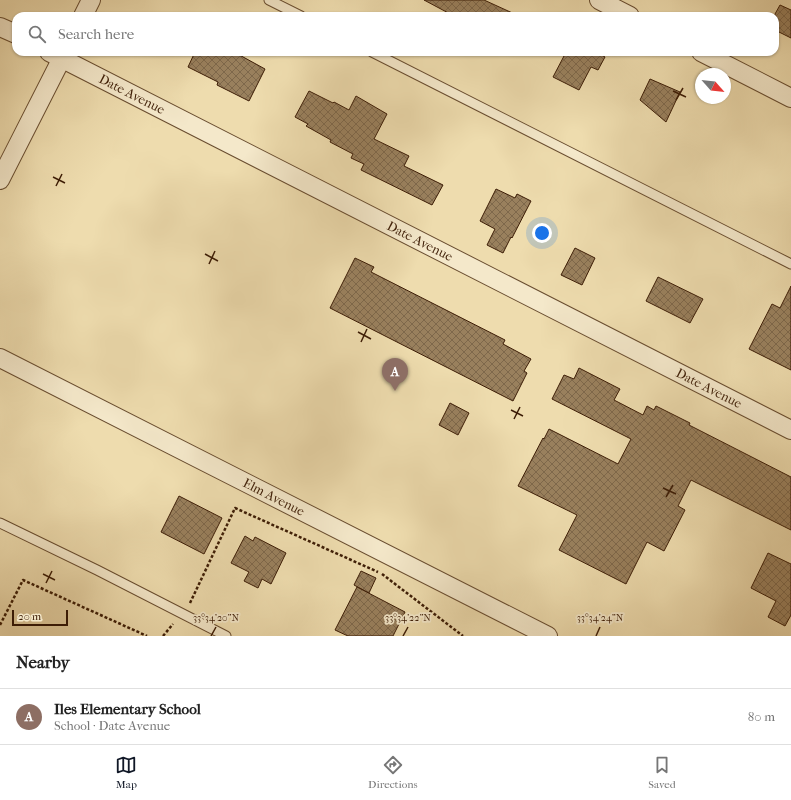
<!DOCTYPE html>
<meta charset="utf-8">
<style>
:root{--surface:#fff;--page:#f6f6f6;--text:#222;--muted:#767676;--line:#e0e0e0;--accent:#111827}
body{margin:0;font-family:"IM FELL French Canon",serif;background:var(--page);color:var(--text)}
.compass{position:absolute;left:695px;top:68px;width:36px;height:36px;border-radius:50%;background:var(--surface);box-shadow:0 1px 3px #0004;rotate:117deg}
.scale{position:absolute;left:12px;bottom:10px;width:56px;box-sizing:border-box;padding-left:4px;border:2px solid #3d1d06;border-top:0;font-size:11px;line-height:14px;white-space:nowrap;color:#3d1d06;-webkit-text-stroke:3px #f4e8ca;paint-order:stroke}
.you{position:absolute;left:542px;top:233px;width:14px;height:14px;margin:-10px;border:3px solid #fff;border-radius:50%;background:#1a73e8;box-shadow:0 0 0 6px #1a73e833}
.badge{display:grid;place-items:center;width:26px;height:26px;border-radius:50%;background:var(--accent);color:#fff;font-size:13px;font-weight:700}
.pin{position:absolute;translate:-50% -33px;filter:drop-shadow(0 1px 2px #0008)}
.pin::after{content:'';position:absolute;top:21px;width:14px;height:12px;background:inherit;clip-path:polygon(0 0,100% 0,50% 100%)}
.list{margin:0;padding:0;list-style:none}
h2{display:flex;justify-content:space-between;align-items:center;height:52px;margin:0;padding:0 16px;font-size:17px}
h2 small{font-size:13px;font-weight:400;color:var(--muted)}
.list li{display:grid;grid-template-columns:26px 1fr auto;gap:12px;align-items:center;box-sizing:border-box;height:56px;padding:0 16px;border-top:1px solid var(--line)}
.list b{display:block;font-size:15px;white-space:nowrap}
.list p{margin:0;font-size:13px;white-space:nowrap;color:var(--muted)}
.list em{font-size:13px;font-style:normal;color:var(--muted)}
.icon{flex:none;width:22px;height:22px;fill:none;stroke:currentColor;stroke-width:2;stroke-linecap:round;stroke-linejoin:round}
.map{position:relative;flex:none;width:791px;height:636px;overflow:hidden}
.search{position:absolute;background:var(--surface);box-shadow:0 1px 3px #0004;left:12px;right:12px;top:12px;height:44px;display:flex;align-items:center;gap:10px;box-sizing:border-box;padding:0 14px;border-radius:12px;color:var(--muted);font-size:15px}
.sheet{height:108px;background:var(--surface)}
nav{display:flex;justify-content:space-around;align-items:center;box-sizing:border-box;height:56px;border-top:1px solid var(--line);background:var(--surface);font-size:11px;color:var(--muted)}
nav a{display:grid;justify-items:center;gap:2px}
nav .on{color:var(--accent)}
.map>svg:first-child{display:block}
.building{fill:url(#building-cross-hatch);stroke:#3d1d06}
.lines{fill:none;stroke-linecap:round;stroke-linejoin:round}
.service-casing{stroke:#694d30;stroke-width:11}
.minor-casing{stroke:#694d30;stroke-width:20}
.path{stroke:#3d1d06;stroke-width:2.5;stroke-dasharray:3 2;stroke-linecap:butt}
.service{stroke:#f4e8ca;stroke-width:9}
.minor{stroke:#f4e8ca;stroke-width:18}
.ticks{fill:none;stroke:#3d1d06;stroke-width:1.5}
.labels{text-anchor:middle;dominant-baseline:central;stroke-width:3.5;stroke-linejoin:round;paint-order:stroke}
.street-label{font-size:13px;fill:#3d1d06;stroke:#f4e8ca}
.ticks-label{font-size:10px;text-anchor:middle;fill:#3d1d06;stroke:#f4e8ca;stroke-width:3.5;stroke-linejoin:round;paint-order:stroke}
</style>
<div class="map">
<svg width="791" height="636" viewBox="0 0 791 636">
<defs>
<pattern id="building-cross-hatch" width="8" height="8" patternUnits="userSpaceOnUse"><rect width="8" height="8" fill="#99805d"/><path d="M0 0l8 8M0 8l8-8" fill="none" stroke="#7e684b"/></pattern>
</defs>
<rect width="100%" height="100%" fill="#eedcae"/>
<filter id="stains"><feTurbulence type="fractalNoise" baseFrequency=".005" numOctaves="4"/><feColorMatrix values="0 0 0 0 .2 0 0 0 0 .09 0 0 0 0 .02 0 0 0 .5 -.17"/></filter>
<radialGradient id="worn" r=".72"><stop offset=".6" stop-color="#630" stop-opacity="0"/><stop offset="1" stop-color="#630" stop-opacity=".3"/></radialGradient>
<g class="building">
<path d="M424,0H484L519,16H454Z"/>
<path d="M780,5L791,10V38L775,30V14Z"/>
<path d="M195,52H234L265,69L249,101L217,85L218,82L188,67Z"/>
<path d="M555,52H599L598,53L605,57L598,70L591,67L579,90L553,77L564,56Z"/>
<path d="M650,79L680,92L666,122L640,100Z"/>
<path d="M309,91L333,103L334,102L349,110L356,96L387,114L374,139L409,156L404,166L443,185L432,205L361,170L364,164L351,158L353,154L330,142L331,140L306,126L308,124L295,117Z"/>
<path d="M496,189L515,198L517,194L531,201L512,238L511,237L503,253L487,245L495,229L480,221Z"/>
<path d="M575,248L595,258L582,285L561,275Z"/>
<path d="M355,258L374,267L371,272L505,340L503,344L531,359L524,371L527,373L513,401L330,308Z"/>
<path d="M658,277L703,299L690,323L646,301Z"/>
<path d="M791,286V370L749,349L772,304L780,308Z"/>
<path d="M579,368L620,389L614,400L643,415L647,406L654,410L656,406L690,423L689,425L791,477V530L691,480L678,506L685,510L664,551L647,542L626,584L559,550L577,515L518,486L543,438L544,439L549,429L618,464L631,439L552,399L564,375L574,379Z"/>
<path d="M450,403L469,413L458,435L439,425Z"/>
<path d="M179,496L222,518L204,554L161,532Z"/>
<path d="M245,536L253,541L255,537L286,553L271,584L262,579L258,588L244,581L249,572L231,563Z"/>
<path d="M768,553L791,564V615L785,626L768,617L776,601L751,588Z"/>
<path d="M361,571L376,578L369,593L354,585Z"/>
<path d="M357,587L405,612L393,636H348L335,630Z"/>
</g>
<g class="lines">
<defs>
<g id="service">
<path d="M269,0L301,16"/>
<path d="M372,52L791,264"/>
<path d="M0,523L97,570L226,636"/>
</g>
<g id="minor">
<path d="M599,0L630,16"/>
<path d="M83,16L91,0"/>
<path d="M0,27L16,34"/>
<path d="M49,52L791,430"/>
<path d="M701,52L791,98"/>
<path d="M0,180L65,52"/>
<path d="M0,358L548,636"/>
</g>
</defs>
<use href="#service" class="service-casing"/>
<use href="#minor" class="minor-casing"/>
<g class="path">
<path d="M382,574L463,636"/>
<path d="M190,603L235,508L378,572"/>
<path d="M0,625L23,580L147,636"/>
<path d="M163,636L173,624"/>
</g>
<use href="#service" class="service"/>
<use href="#minor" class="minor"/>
</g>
<path class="ticks" d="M673,91L686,97M676,100L683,88M53,177L65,183M56,186L62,174M205,254L218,261M209,264L215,251M358,332L371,339M361,342L367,329M511,410L523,416M514,419L520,407M663,488L676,494M666,497L673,485M43,574L55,580M46,583L52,571M211,636L216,627M403,636L408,627M596,636L600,627"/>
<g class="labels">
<g class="street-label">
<text transform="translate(132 94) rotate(27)">Date Avenue</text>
<text transform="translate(420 241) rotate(27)">Date Avenue</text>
<text transform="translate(709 388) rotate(27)">Date Avenue</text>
<text transform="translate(274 497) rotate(27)">Elm Avenue</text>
</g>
</g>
<g class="ticks-label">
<text x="216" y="621">33°34'20"N</text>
<text x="408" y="621">33°34'22"N</text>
<text x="600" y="621">33°34'24"N</text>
</g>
<rect width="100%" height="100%" filter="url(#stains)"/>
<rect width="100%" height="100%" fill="url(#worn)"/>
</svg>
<svg class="compass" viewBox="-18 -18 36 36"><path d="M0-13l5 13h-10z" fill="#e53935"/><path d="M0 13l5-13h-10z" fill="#767676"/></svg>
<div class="scale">20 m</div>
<div class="you"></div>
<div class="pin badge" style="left:395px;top:391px;background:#8d6e63">A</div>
<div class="search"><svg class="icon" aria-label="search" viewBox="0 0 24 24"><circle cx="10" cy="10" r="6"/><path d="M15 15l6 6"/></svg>Search here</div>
</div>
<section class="sheet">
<h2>Nearby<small></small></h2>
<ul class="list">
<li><span class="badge" style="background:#8d6e63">A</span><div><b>Iles Elementary School</b><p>School · Date Avenue</p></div><em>80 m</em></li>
</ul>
</section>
<nav>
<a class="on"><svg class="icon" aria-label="map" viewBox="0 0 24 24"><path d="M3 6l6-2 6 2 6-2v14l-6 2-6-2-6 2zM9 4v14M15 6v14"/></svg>Map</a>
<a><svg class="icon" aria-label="directions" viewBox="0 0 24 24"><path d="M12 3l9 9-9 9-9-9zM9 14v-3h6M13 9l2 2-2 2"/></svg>Directions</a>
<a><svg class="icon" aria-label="saved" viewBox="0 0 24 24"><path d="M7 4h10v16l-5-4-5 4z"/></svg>Saved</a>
</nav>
